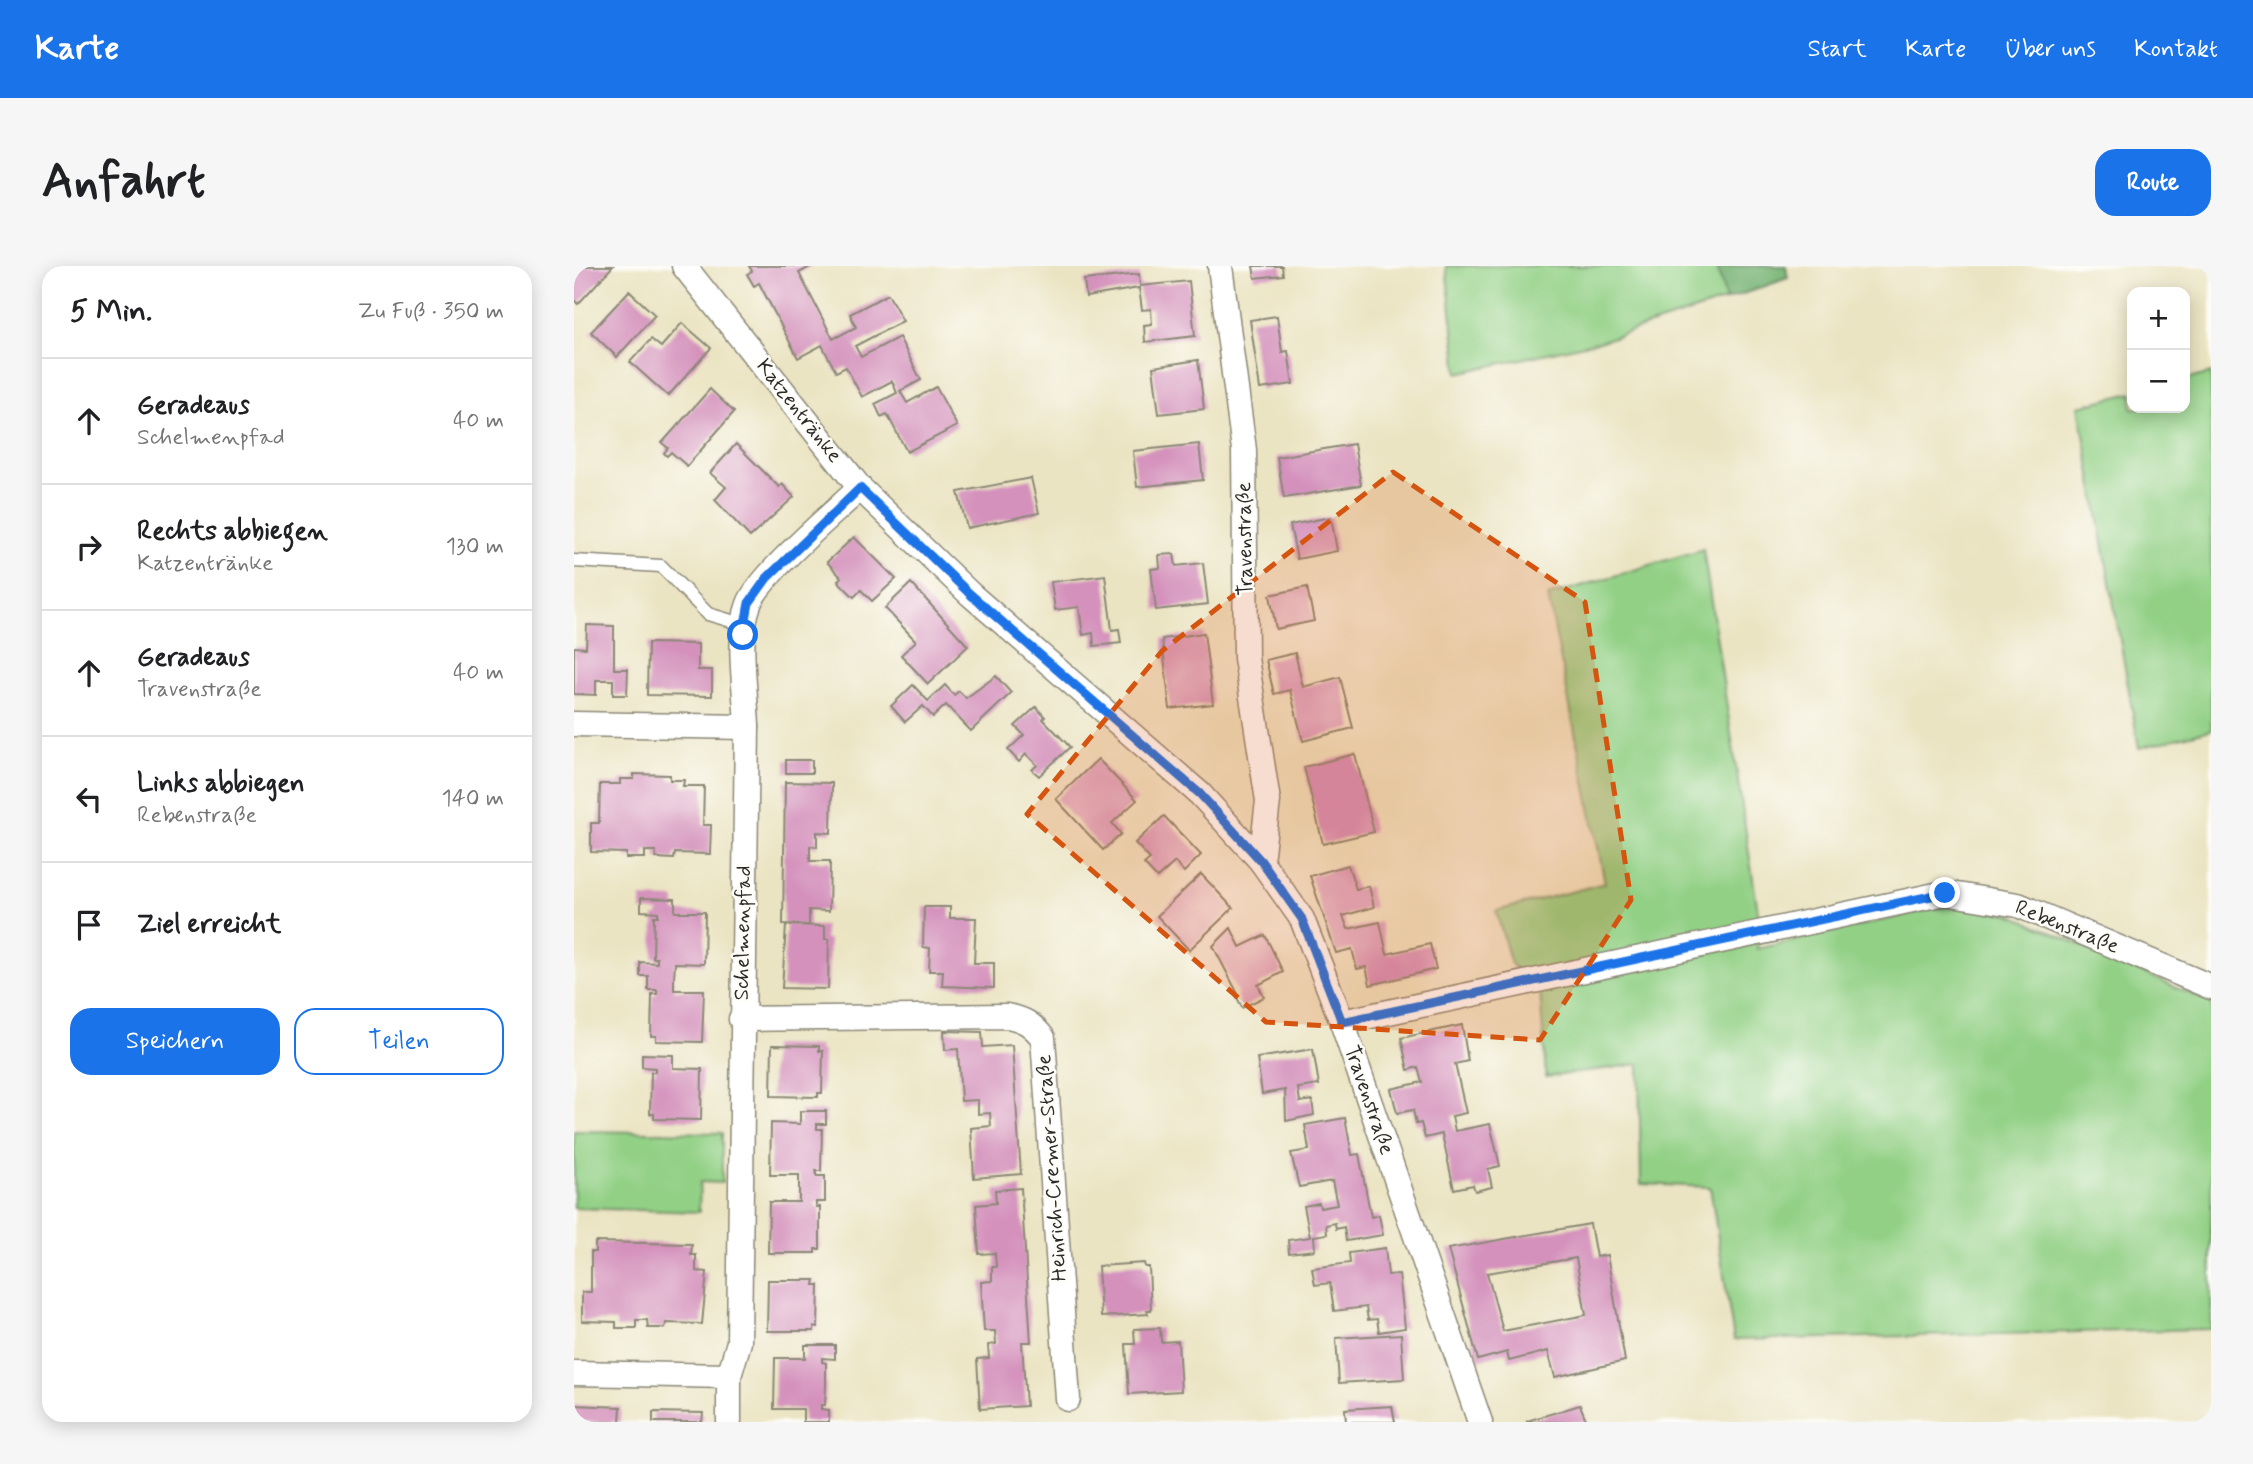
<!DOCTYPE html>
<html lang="de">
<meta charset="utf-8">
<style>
:root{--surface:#fff;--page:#f6f6f6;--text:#202124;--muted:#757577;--line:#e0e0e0;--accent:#1a73e8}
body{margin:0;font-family:Mynerve,sans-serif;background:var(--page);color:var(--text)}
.controls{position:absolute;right:21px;top:21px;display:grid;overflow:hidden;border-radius:14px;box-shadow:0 4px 18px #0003}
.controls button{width:63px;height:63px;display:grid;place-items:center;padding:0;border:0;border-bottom:2px solid var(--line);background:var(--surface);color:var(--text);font:35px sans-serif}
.stop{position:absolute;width:21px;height:21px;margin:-16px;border:5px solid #1a73e8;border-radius:50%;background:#fff}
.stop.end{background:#1a73e8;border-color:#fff;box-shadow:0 2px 7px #0008}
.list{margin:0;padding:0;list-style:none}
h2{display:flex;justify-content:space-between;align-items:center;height:91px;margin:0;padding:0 28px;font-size:30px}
h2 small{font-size:23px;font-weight:400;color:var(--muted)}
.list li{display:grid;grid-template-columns:46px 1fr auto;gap:21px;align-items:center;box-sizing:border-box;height:126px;padding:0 28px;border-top:2px solid var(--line)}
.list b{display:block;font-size:26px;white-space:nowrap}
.list p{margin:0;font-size:23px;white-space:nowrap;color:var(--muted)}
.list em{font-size:23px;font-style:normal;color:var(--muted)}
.actions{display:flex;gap:14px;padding:21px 28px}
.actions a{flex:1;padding:16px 0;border:2px solid var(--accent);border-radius:21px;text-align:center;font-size:24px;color:var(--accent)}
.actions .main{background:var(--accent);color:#fff}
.icon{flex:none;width:38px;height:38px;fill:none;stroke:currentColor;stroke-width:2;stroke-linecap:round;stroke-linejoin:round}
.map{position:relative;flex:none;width:1637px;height:1156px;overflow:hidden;border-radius:21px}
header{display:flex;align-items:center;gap:42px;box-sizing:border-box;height:98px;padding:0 35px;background:var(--accent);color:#fff}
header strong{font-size:33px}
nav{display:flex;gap:38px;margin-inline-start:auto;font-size:24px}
.intro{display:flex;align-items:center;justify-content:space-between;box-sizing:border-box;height:168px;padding:0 42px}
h1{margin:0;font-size:49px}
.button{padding:18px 32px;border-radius:21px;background:var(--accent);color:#fff;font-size:24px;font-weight:700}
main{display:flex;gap:42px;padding:0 42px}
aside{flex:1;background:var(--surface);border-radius:21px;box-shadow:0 4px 18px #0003}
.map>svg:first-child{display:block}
.green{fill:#92d085;stroke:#5e7e58;stroke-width:2}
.forest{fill:#75b272;stroke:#506e4e;stroke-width:2}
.building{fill:#d491bc;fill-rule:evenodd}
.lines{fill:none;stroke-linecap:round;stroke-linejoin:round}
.lane-casing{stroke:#8b8877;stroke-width:15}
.street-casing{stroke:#8b8877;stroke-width:27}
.lane{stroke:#fff;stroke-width:12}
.street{stroke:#fff;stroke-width:24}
.route{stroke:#1a73e8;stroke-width:9}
.marked{fill:#d5540f;fill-opacity:0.2;stroke:#d5540f;stroke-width:5;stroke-dasharray:14 9;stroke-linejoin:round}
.labels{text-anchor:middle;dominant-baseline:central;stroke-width:5;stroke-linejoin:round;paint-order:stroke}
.street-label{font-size:21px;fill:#2b2b2b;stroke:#fdfcf7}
</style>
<header>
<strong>Karte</strong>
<nav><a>Start</a><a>Karte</a><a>Über uns</a><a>Kontakt</a></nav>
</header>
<div class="intro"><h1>Anfahrt</h1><a class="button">Route</a></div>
<main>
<aside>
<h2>5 Min.<small>Zu Fuß · 350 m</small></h2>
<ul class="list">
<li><svg class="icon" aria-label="ahead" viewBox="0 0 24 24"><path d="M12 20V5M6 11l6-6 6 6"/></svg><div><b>Geradeaus</b><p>Schelmenpfad</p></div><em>40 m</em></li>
<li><svg class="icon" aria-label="right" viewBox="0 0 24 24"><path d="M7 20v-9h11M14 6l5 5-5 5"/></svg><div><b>Rechts abbiegen</b><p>Katzentränke</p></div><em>130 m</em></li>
<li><svg class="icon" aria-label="ahead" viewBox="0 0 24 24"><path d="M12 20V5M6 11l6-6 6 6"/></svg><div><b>Geradeaus</b><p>Travenstraße</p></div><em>40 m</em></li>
<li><svg class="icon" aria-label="left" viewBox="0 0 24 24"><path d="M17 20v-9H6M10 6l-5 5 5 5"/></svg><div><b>Links abbiegen</b><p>Rebenstraße</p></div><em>140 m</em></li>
<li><svg class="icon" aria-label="arrive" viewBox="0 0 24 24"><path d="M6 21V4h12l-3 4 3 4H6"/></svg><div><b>Ziel erreicht</b></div></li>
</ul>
<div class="actions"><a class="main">Speichern</a><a>Teilen</a></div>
</aside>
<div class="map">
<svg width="1637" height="1156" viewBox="0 0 1637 1156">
<rect width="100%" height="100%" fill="#fdfcf7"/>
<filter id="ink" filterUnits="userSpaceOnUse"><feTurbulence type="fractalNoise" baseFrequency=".0143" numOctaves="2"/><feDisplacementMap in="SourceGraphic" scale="14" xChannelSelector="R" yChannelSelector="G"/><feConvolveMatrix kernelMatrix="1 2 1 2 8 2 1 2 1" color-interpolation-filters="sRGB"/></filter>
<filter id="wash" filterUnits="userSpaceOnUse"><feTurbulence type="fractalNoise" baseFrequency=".00686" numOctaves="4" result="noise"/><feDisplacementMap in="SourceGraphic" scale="28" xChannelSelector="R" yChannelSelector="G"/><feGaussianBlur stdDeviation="1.57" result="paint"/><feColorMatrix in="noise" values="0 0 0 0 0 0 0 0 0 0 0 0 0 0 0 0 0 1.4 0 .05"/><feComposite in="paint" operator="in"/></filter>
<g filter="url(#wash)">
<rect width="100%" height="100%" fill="#ebe4c3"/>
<g class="green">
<path d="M872,0H1143L1152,34L1028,75L884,107Z"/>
<path d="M1637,107V464L1565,482L1505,140L1558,127V142H1611V114Z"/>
<path d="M1129,283L1186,659L1183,683L1373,640L1436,648L1637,737V1063L1160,1074L1136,921L1067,918L1065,798L972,811L966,724L937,698L922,645L1031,617L974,330Z"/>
<path d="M0,865L148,867V917L126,916L125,946L0,942Z"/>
</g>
<path class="forest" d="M1143,0H1212L1214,12L1152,34Z"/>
<g id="blocks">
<g class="building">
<path d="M0,0H39L4,38L0,34Z"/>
<path d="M175,0H238L225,7L259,73L282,61L276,48L314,28L329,55L281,80L287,91L325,71L347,114L326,125L333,137L362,121L383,160L333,186L313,148L307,151L301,138L323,127L318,115L288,131L272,101L262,106L248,79L224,92L185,17L180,20L173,8L178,5Z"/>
<path d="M679,0H708L709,9L681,12Z"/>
<path d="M565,8L566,20L615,15L621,70L571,76L570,59L578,58L577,43L568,44L565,22L512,31L510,14Z"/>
<path d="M55,25L81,49L43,91L17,66Z"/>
<path d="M703,50L708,86L714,85L719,118L686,123L676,54Z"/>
<path d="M108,57L137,82L94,130L56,96L77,73L87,81Z"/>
<path d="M624,94L630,143L585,148L579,101Z"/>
<path d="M136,123L160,146L113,200L97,186L93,190L90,187L94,182L88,177Z"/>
<path d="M162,178L205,221L208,218L220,231L176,271L141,234L152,221L136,207Z"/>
<path d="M625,178L629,214L563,221L559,185Z"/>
<path d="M780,178L787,219L710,232L703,191Z"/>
<path d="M457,212L465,247L393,262L384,226Z"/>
<path d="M757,251L763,285L723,293L716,259Z"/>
<path d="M280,271L322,313L298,335L287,324L280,331L264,315L267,311L253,296Z"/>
<path d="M600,288L602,300L629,297L634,338L582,344L577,303L586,302L585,289Z"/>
<path d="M531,309L538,364L545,363L547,377L520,380L519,367L509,369L505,341L481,344L477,316Z"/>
<path d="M337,317L394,380L354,418L327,389L342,375L311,342Z"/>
<path d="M733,321L740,355L702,363L696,329Z"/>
<path d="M13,359L40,360V403H54L53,429H39V414H22V429L0,428V381L12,382Z"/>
<path d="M630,367L639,438L596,443L588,373Z"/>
<path d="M74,377L124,378V404H138V430L73,429Z"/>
<path d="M721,387L729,421L766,411L779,462L729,475L716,424L700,428L692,394Z"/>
<path d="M422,410L437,427L397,465L372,439L359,451L349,440L331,456L317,440L339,419L354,435L371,419L380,429L385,425L392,432Z"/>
<path d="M462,441L471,451L469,453L496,481L465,510L458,504L463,499L452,488L445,496L434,484L450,469L441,460Z"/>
<path d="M781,488L800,566L749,578L730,501Z"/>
<path d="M524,493L563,534L538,557L547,568L529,584L482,533Z"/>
<rect x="212" y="494" width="26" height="13"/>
<path d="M60,508L96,509V514H110L109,520H130L129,559H137L136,588L101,587L100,593L82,592V585H71V592H52V587L17,586V557H25L26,518H46V513H60Z"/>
<path d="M211,516L258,517L257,567L243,566V581L236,580V595H256L255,645L235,644V659L209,658Z"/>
<path d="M590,550L627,589L610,606L601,596L583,612L570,598L576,593L561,577Z"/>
<path d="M774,599L782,623L795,620L800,641L769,650L774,663L806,656L813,688L856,678L862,703L796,719L792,701L783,703L778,683L762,687L736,610Z"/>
<path d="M627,608L659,642L615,684L583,650Z"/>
<path d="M67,632L101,633V646H131L130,698L101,697L100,711V724H130L128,776L82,775V770H77L78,728H83V724H74V710H66V696L83,697V692H79L80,650H84V646L67,645Z"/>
<path d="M350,641H376V652H402L400,697H420V722L368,720L369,705H355L356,682L349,681Z"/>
<path d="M212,659L251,660V673H255L254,723L208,722Z"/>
<path d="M657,662L666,681L691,669L709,706L684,719L690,731L668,742L662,729L664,728L639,680Z"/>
<path d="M888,759L894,795L881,798L892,847L878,850L881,865L916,858L926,900L914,903L918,921L901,925L899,919L880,923L868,868L851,872L847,857L842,858L839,844L823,847L817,823L848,816L844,801L834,804L827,772Z"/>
<path d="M370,765L408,766L409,781L438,779L447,908L400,912L397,862L417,860L416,847L404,848V834L387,835L384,783L371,784Z"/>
<path d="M198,779L245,780V785H249L248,827H244V831L197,830Z"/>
<path d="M739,783L745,819L724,822L726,836L738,834L740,849L712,855L711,824L688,828L683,792Z"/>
<path d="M68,788L99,789V802L128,803L127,854L80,853V848H76L77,806H81V802L68,801Z"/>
<path d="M226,845H252V858H243V863H248L247,905H242V910H251V936H242V941H246V983H241V987H194L195,936H225V909H196L197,857L226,858Z"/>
<path d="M771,852L778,889L785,888L797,951L805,949L809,969L772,975L770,961L762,963L761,957L752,959L753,968L740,970L741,984L715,987L714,974L736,971L730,940L745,937L746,942L763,939L758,915L725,921L717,887L735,884L731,859Z"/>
<path d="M447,922L457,1076H448L452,1140L406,1143L403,1093L415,1092L414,1079L422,1078L421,1065H410L407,1016L418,1015V1001H422L421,987L405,988L402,939L422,937L421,924Z"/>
<path d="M1016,958L1022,991L1033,989L1051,1095L981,1111L974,1085L935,1095L933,1086L904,1094L874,983ZM1002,992L1012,1049L929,1065L913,1007Z"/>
<path d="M21,976L118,978L117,989H122V1005L133,1006L128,1058L92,1057L91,1062H74L73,1054H62V1062H42V1056L8,1055V1026H17V986H21Z"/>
<path d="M811,982L814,1009L825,1008L831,1062L805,1066L803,1053L794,1054L792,1041L760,1045L756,1017L741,1019L738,1002L776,997L775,987Z"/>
<path d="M570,997L571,1001H575L577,1044H573L574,1048L527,1051L524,1000Z"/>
<path d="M194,1014H241L240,1019H245L244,1061H240V1065H193Z"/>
<path d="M586,1062L587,1076L604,1075L607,1125L555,1128L552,1078H561L560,1063Z"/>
<path d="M827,1068L830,1113L765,1117L762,1072Z"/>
<path d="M231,1079H261V1093L248,1092V1096L252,1097V1118L251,1139H247V1143L255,1144V1156H229V1143H200L201,1092H231Z"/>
<path d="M0,1139L47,1141L46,1156H0Z"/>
<path d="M1006,1139L1013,1156H953V1155Z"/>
<path d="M818,1140L821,1156H772L771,1143Z"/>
<path d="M79,1146L129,1147L128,1156H79Z"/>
</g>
</g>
</g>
<g filter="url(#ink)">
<use href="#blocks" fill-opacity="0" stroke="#8b8877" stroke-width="2"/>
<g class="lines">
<defs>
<path id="lane" d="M0,295L87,300L134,348L171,359"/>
<g id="street">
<path d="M110,0L286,222L396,328L626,528L687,595L728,653L768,756L906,1156"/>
<path d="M646,0L670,184L672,392L694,535L687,595"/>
<path d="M0,458L173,461"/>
<path d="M167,753L433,750C450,753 458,758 469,772L494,1133"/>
<path d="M768,756L1371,627L1444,639L1637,721"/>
<path d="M0,1107L155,1110"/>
<path d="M155,1156V1110L165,1076L173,461C172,426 162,371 175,338C185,310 261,246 286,222"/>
</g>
</defs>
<use href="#lane" class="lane-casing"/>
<use href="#street" class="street-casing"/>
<use href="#lane" class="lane"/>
<use href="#street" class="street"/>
</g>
</g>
<g class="lines" filter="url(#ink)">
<path class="route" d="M169,369L175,337L193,312L286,222L396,328L626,528L687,595L728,653L768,756L1371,627"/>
</g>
<path class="marked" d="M819,206L1011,336L1057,634L966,774L692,756L453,548L588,385Z"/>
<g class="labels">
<g class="street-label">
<text transform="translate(225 145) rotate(52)">Katzentränke</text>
<text transform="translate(671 273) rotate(-91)">Travenstraße</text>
<text transform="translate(1493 661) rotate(22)">Rebenstraße</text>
<text transform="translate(169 667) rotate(-89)">Schelmenpfad</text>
<text transform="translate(795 834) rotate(71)">Travenstraße</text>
<text transform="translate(478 902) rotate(-94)">Heinrich-Cremer-Straße</text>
</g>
</g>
</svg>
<div class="controls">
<button>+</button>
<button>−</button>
</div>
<div class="stop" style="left:169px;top:369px"></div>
<div class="stop end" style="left:1371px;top:627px"></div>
</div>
</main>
